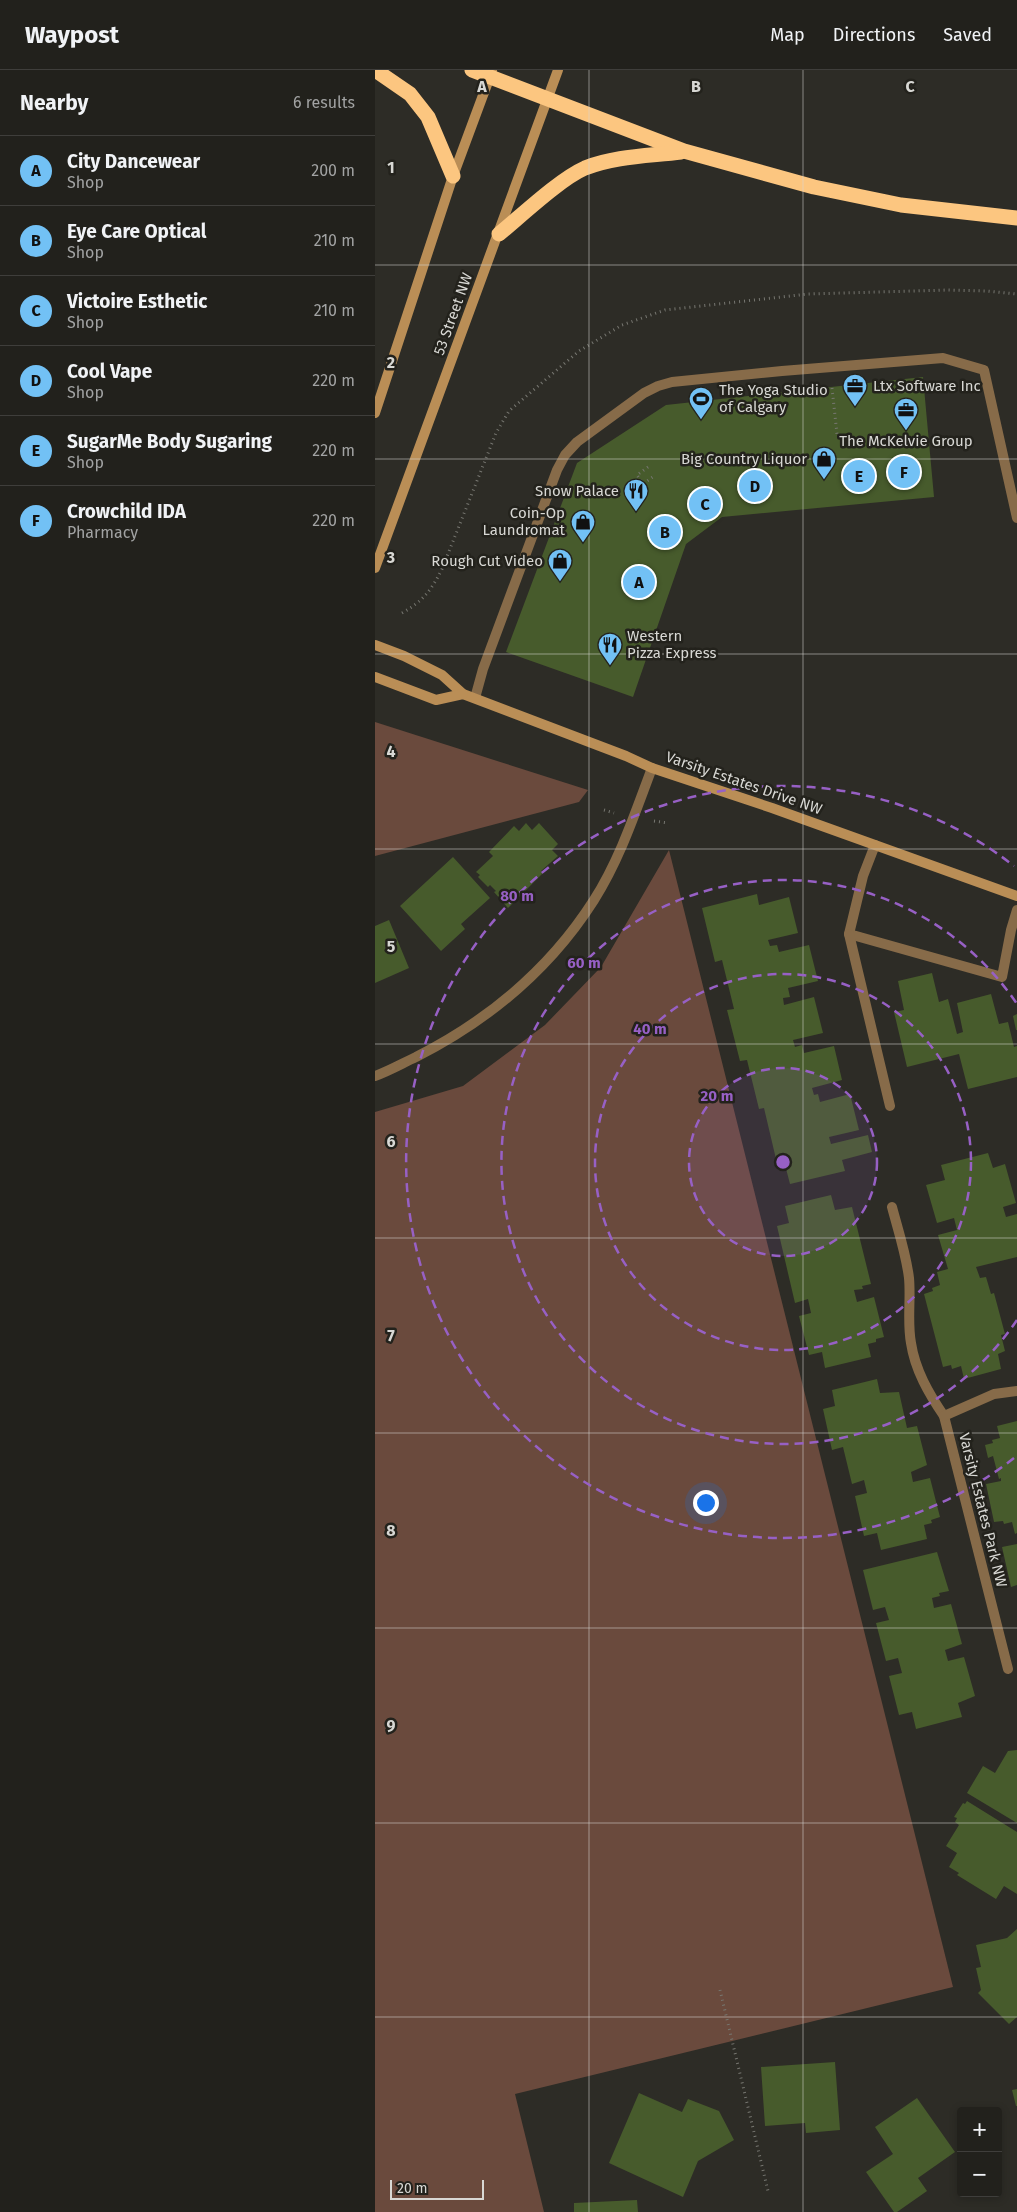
<!DOCTYPE html>
<meta charset="utf-8">
<style>
:root{--surface:#22211c;--page:#2a2925;--text:#f1f3f6;--muted:#a2a3a3;--line:#3f3e3b;--accent:#72c1f5}
body{margin:0;font-family:"Fira Sans",sans-serif;background:var(--page);color:var(--text)}
.controls{position:absolute;right:15px;bottom:15px;display:grid;overflow:hidden;border-radius:5px;box-shadow:0 2px 8px #0003}
.controls button{width:45px;height:45px;display:grid;place-items:center;padding:0;border:0;border-bottom:1px solid var(--line);background:var(--surface);color:var(--text);font:25px sans-serif}
.scale{position:absolute;left:15px;bottom:12px;width:94px;box-sizing:border-box;padding-left:5px;border:2px solid #d8d8d4;border-top:0;font-size:14px;line-height:18px;white-space:nowrap;color:#d8d8d4;-webkit-text-stroke:4px #23221c;paint-order:stroke}
.you{position:absolute;left:330px;top:1432px;width:18px;height:18px;margin:-12px;border:4px solid #fff;border-radius:50%;background:#1a73e8;box-shadow:0 0 0 8px #1a73e833}
.badge{display:grid;place-items:center;width:32px;height:32px;border-radius:50%;background:var(--accent);color:#111;font-size:16px;font-weight:700}
.pin{position:absolute;translate:-50% -50%;border:2px solid #fff;box-shadow:0 1px 5px #0006}
.list{margin:0;padding:0;list-style:none}
h2{display:flex;justify-content:space-between;align-items:center;height:65px;margin:0;padding:0 20px;font-size:21px}
h2 small{font-size:16px;font-weight:400;color:var(--muted)}
.list li{display:grid;grid-template-columns:32px 1fr auto;gap:15px;align-items:center;box-sizing:border-box;height:70px;padding:0 20px;border-top:1px solid var(--line)}
.list b{display:block;font-size:19px;white-space:nowrap}
.list p{margin:0;font-size:16px;white-space:nowrap;color:var(--muted)}
.list em{font-size:16px;font-style:normal;color:var(--muted)}
.map{position:relative;flex:none;width:642px;height:2142px;overflow:hidden}
header{display:flex;align-items:center;gap:30px;box-sizing:border-box;height:70px;padding:0 25px;background:var(--surface);border-bottom:1px solid var(--line)}
header strong{font-size:24px}
nav{display:flex;gap:28px;margin-inline-start:auto;font-size:18px}
main{display:flex}
aside{flex:1;background:var(--surface)}
.map>svg:first-child{display:block}
.green{fill:#6a4a3d}
.building{fill:#475b2c}
.lines{fill:none;stroke-linecap:round;stroke-linejoin:round}
.path{stroke:#777771;stroke-width:3;stroke-dasharray:1 4;stroke-linecap:butt}
.lane{stroke:#876b49;stroke-width:10}
.street{stroke:#876b49;stroke-width:10}
.secondary{stroke:#ba8e56;stroke-width:10}
.highway{stroke:#fcc680;stroke-width:15}
.grid{fill:none;stroke:#d8d8d4;stroke-width:1;stroke-opacity:0.55}
.ring{fill:none;stroke:#9760c5;stroke-width:2.5;stroke-dasharray:9 6}
.labels{text-anchor:middle;dominant-baseline:central;stroke-width:5;stroke-linejoin:round;paint-order:stroke}
.street-label{font-size:15px;fill:#d8d8d4;stroke:#23221c}
.poi-label{font-size:15px;fill:#d8d8d4;stroke:#23221c;text-anchor:end}
.grid-label{font-size:16px;text-anchor:middle;font-weight:bold;fill:#d8d8d4;stroke:#23221c;stroke-width:5;stroke-linejoin:round;paint-order:stroke}
.centre{fill:#9760c5;stroke:#23221c;stroke-width:2.5}
.ring-label{font-size:15px;text-anchor:middle;font-weight:bold;fill:#9760c5;stroke:#23221c;stroke-width:5;stroke-linejoin:round;paint-order:stroke}
</style>
<header>
<strong>Waypost</strong>
<nav><a>Map</a><a>Directions</a><a>Saved</a></nav>
</header>
<main>
<aside>
<h2>Nearby<small>6 results</small></h2>
<ul class="list">
<li><span class="badge">A</span><div><b>City Dancewear</b><p>Shop</p></div><em>200 m</em></li>
<li><span class="badge">B</span><div><b>Eye Care Optical</b><p>Shop</p></div><em>210 m</em></li>
<li><span class="badge">C</span><div><b>Victoire Esthetic</b><p>Shop</p></div><em>210 m</em></li>
<li><span class="badge">D</span><div><b>Cool Vape</b><p>Shop</p></div><em>220 m</em></li>
<li><span class="badge">E</span><div><b>SugarMe Body Sugaring</b><p>Shop</p></div><em>220 m</em></li>
<li><span class="badge">F</span><div><b>Crowchild IDA</b><p>Pharmacy</p></div><em>220 m</em></li>
</ul>
</aside>
<div class="map">
<svg width="642" height="2142" viewBox="0 0 642 2142">
<rect width="100%" height="100%" fill="#2d2c26"/>
<g class="green">
<path d="M0,652L213,720L204,732L0,786Z"/>
<path d="M294,780L578,1917L140,2024L169,2142H0V1042L88,1016L170,955L226,897Z"/>
</g>
<g class="building">
<path d="M548,307L559,427L347,447L311,474L258,627L131,582L202,393L291,335Z"/>
<path d="M151,753L157,760L164,753L183,774L177,780L183,786L166,801L168,803L133,838L119,822L121,821L115,815L113,817L103,807L105,805L101,802L118,786L114,782L139,756L144,761Z"/>
<path d="M78,787L115,828L86,854L90,859L66,881L25,836Z"/>
<path d="M382,824L384,835L414,827L423,863L393,870L395,876L402,875L404,882L434,875L443,911L413,918L415,927L408,928L409,935L439,927L448,963L418,970L420,977L427,975L429,983L459,976L467,1010L437,1018L439,1025L443,1024L445,1032L475,1024L484,1060L454,1067L456,1074L493,1065L497,1082L467,1090L470,1101L415,1114L408,1087L401,1089L389,1038L384,1039L372,990L365,991L352,940L359,939L347,890L340,892L327,838Z"/>
<path d="M14,850L34,898L0,913V856Z"/>
<path d="M557,903L564,932L573,929L582,964L588,962L582,933L616,924L624,954L633,952L639,977L642,976V1007L593,1019L584,984L532,997L519,942L529,940L523,911Z"/>
<path d="M642,944V960H641L638,946Z"/>
<path d="M613,1083L618,1098L630,1094L641,1133L628,1137L631,1147L642,1144V1187L601,1197L605,1208L611,1207L616,1224L619,1223L630,1264L626,1265L630,1281L623,1284L626,1299L589,1309L586,1296L577,1299L576,1295L568,1297L549,1224L558,1221L557,1218L565,1215L562,1202L573,1199L563,1165L582,1160L579,1148L562,1153L551,1115L570,1110L566,1095Z"/>
<path d="M456,1125L460,1140L477,1137L496,1214L487,1216L488,1219L479,1220L482,1232L499,1227L509,1267L501,1269V1272L493,1274L496,1287L450,1298L447,1282L434,1285L424,1246L436,1243L433,1229L420,1233L402,1156L414,1153L410,1136Z"/>
<path d="M502,1309L505,1323L524,1322L532,1358L542,1356L552,1395L536,1402L538,1412L555,1408L565,1447L556,1450L557,1453L549,1455L552,1469L506,1480L502,1463L489,1466L480,1426L492,1423L489,1410L477,1414L468,1377L457,1380L448,1339L460,1336L457,1320Z"/>
<path d="M642,1351V1463L640,1464L637,1452L629,1454L628,1451L619,1452L611,1414L626,1411V1408L624,1409L618,1386L613,1388L610,1375L618,1373L617,1370L625,1368L622,1356Z"/>
<path d="M642,1474V1515L636,1517L627,1477Z"/>
<path d="M562,1482L574,1521L564,1523L565,1526L557,1528L559,1538L576,1534L587,1574L570,1580L573,1591L589,1587L600,1626L583,1633L587,1647L541,1659L537,1642L524,1645L514,1606L527,1603L523,1588L511,1591L501,1553L514,1550L510,1537L498,1540L488,1500Z"/>
<path d="M642,1680V1753L592,1723L608,1696L620,1703L633,1681Z"/>
<path d="M592,1731L642,1762V1824L629,1816L621,1829L582,1805L584,1803L574,1797L582,1783L571,1776L584,1755L580,1752L582,1748L579,1747L588,1733L590,1734Z"/>
<path d="M642,1859V1947L634,1954L603,1923L606,1920L601,1898L606,1897L601,1875L632,1868Z"/>
<path d="M460,1992L465,2060L431,2063L430,2053L390,2056L386,1997Z"/>
<path d="M642,2019V2036H641L637,2020Z"/>
<path d="M264,2023L307,2042L313,2029L344,2041L359,2070L323,2091L308,2127L234,2093Z"/>
<path d="M542,2028L580,2082L543,2108L552,2121L522,2142H519L491,2102L518,2084L500,2057Z"/>
<path d="M262,2130L263,2142H199V2133Z"/>
</g>
<g class="lines">
<g class="path">
<path d="M457,318L462,364"/>
<path d="M273,397L262,405L268,414L279,406"/>
<path d="M27,543C48,531 56,521 67,499L121,363L134,341L204,281L247,255L290,240L433,224L573,220L611,221L642,224"/>
<path d="M229,740L239,743"/>
<path d="M279,751L293,753"/>
<path d="M345,1920L393,2121"/>
</g>
<g class="lane">
<path d="M100,628L108,599L182,400L190,385L202,372L269,323L283,316L297,312L407,301L568,288L609,300L642,448"/>
<path d="M500,775L488,806L474,864L627,907L636,860L642,840"/>
<path d="M474,864L515,1036"/>
</g>
<g class="street">
<path d="M0,1006C14,1001 28,993 41,987C114,950 175,899 219,830C245,789 260,743 277,698"/>
<path d="M517,1137C523,1160 531,1183 534,1208C536,1229 532,1252 536,1273C540,1300 554,1324 569,1346L633,1599"/>
<path d="M569,1346L619,1324L642,1321"/>
</g>
<g class="secondary">
<path d="M0,343L78,106L117,1"/>
<path d="M0,498L183,0"/>
<path d="M0,575L29,586L67,605L88,624L251,686L277,698L397,738L642,826"/>
<path d="M0,607L61,630L88,624"/>
</g>
<g class="highway">
<path d="M0,0L35,24L53,47L78,106"/>
<path d="M97,0L309,81L439,117L526,135L642,148"/>
<path d="M124,164C147,145 185,109 210,98C240,86 274,86 306,82"/>
</g>
</g>
<path class="grid" d="M214,0V2142M428,0V2142M0,195H642M0,389H642M0,584H642M0,779H642M0,974H642M0,1168H642M0,1363H642M0,1558H642M0,1753H642M0,1947H642"/>
<circle cx="408" cy="1092" r="94" fill="#9760c5" fill-opacity=".12"/>
<g class="ring">
<circle cx="408" cy="1092" r="94"/>
<circle cx="408" cy="1092" r="188"/>
<path d="M642 1250A282 282 0 1 1 642 934"/>
<path d="M639 1388A376 376 0 1 1 639 796"/>
</g>
<defs>
<symbol id="office-pin" viewBox="-11 -11 22 30"><path d="M0 17L-7.5 6A9.5 9.5 0 1 1 7.5 6Z" fill="#72c1f5" stroke="#23221c"/><path d="M-6-3h4V-5.5h4V-3h4V5H-6ZM-1-4.5V-3h2v-1.5ZM-6 0V1H6V0Z" fill="#111"/></symbol>
<symbol id="stadium-pin" viewBox="-11 -11 22 30"><path d="M0 17L-7.5 6A9.5 9.5 0 1 1 7.5 6Z" fill="#72c1f5" stroke="#23221c"/><path d="M0-5a6.5 5 0 1 0 0 10a6.5 5 0 1 0 0-10ZM-3.5-1.8h7v3.6h-7Z" fill="#111"/></symbol>
<symbol id="shop-pin" viewBox="-11 -11 22 30"><path d="M0 17L-7.5 6A9.5 9.5 0 1 1 7.5 6Z" fill="#72c1f5" stroke="#23221c"/><path d="M-5-2.5h2.3a2.7 3.5 0 0 1 5.4 0H5L5.5 6h-11ZM-1.5-2.5h3a1.5 2.3 0 0 0-3 0Z" fill="#111"/></symbol>
<symbol id="restaurant-pin" viewBox="-11 -11 22 30"><path d="M0 17L-7.5 6A9.5 9.5 0 1 1 7.5 6Z" fill="#72c1f5" stroke="#23221c"/><path d="M-5-6h1v4h1v-4h1v4h1v-4h1v5L-1.5 .5V6h-2V.5L-5-1ZM5-6V6H3V1.5H1.5Q1.5-4 5-6Z" fill="#111"/></symbol>
</defs>
<g fill-rule="evenodd">
<use href="#office-pin" x="466" y="302" width="28" height="38"/>
<use href="#stadium-pin" x="312" y="315" width="28" height="38"/>
<use href="#office-pin" x="517" y="326" width="28" height="38"/>
<use href="#shop-pin" x="435" y="375" width="28" height="38"/>
<use href="#restaurant-pin" x="247" y="407" width="28" height="38"/>
<use href="#shop-pin" x="194" y="438" width="28" height="38"/>
<use href="#shop-pin" x="171" y="477" width="28" height="38"/>
<use href="#restaurant-pin" x="221" y="561" width="28" height="38"/>
</g>
<g class="labels">
<g class="street-label">
<text transform="translate(78 244) rotate(-70)">53 Street NW</text>
<text transform="translate(369 713) rotate(19)">Varsity Estates Drive NW</text>
<text transform="translate(608 1440) rotate(76)">Varsity Estates Park NW</text>
</g>
<g class="poi-label">
<text x="498" y="316" text-anchor="start">Ltx Software Inc</text>
<text x="344" y="320" text-anchor="start">The Yoga Studio<tspan x="344" dy="17">of Calgary</tspan></text>
<text x="531" y="371" text-anchor="middle">The McKelvie Group</text>
<text x="432" y="389">Big Country Liquor</text>
<text x="244" y="421">Snow Palace</text>
<text x="190" y="443">Coin-Op<tspan x="190" dy="17">Laundromat</tspan></text>
<text x="168" y="491">Rough Cut Video</text>
<text x="252" y="566" text-anchor="start">Western<tspan x="252" dy="17">Pizza Express</tspan></text>
</g>
</g>
<g class="grid-label">
<text x="107" y="22">A</text>
<text x="321" y="22">B</text>
<text x="535" y="22">C</text>
<text x="16" y="103">1</text>
<text x="16" y="298">2</text>
<text x="16" y="493">3</text>
<text x="16" y="687">4</text>
<text x="16" y="882">5</text>
<text x="16" y="1077">6</text>
<text x="16" y="1271">7</text>
<text x="16" y="1466">8</text>
<text x="16" y="1661">9</text>
</g>
<circle cx="408" cy="1092" r="8" class="centre"/>
<g class="ring-label">
<text x="142" y="831">80 m</text>
<text x="209" y="898">60 m</text>
<text x="275" y="964">40 m</text>
<text x="342" y="1031">20 m</text>
</g>
</svg>
<div class="controls">
<button>+</button>
<button>−</button>
</div>
<div class="scale">20 m</div>
<div class="you"></div>
<div class="pin badge" style="left:264px;top:512px">A</div>
<div class="pin badge" style="left:290px;top:462px">B</div>
<div class="pin badge" style="left:330px;top:434px">C</div>
<div class="pin badge" style="left:380px;top:416px">D</div>
<div class="pin badge" style="left:484px;top:406px">E</div>
<div class="pin badge" style="left:529px;top:402px">F</div>
</div>
</main>
